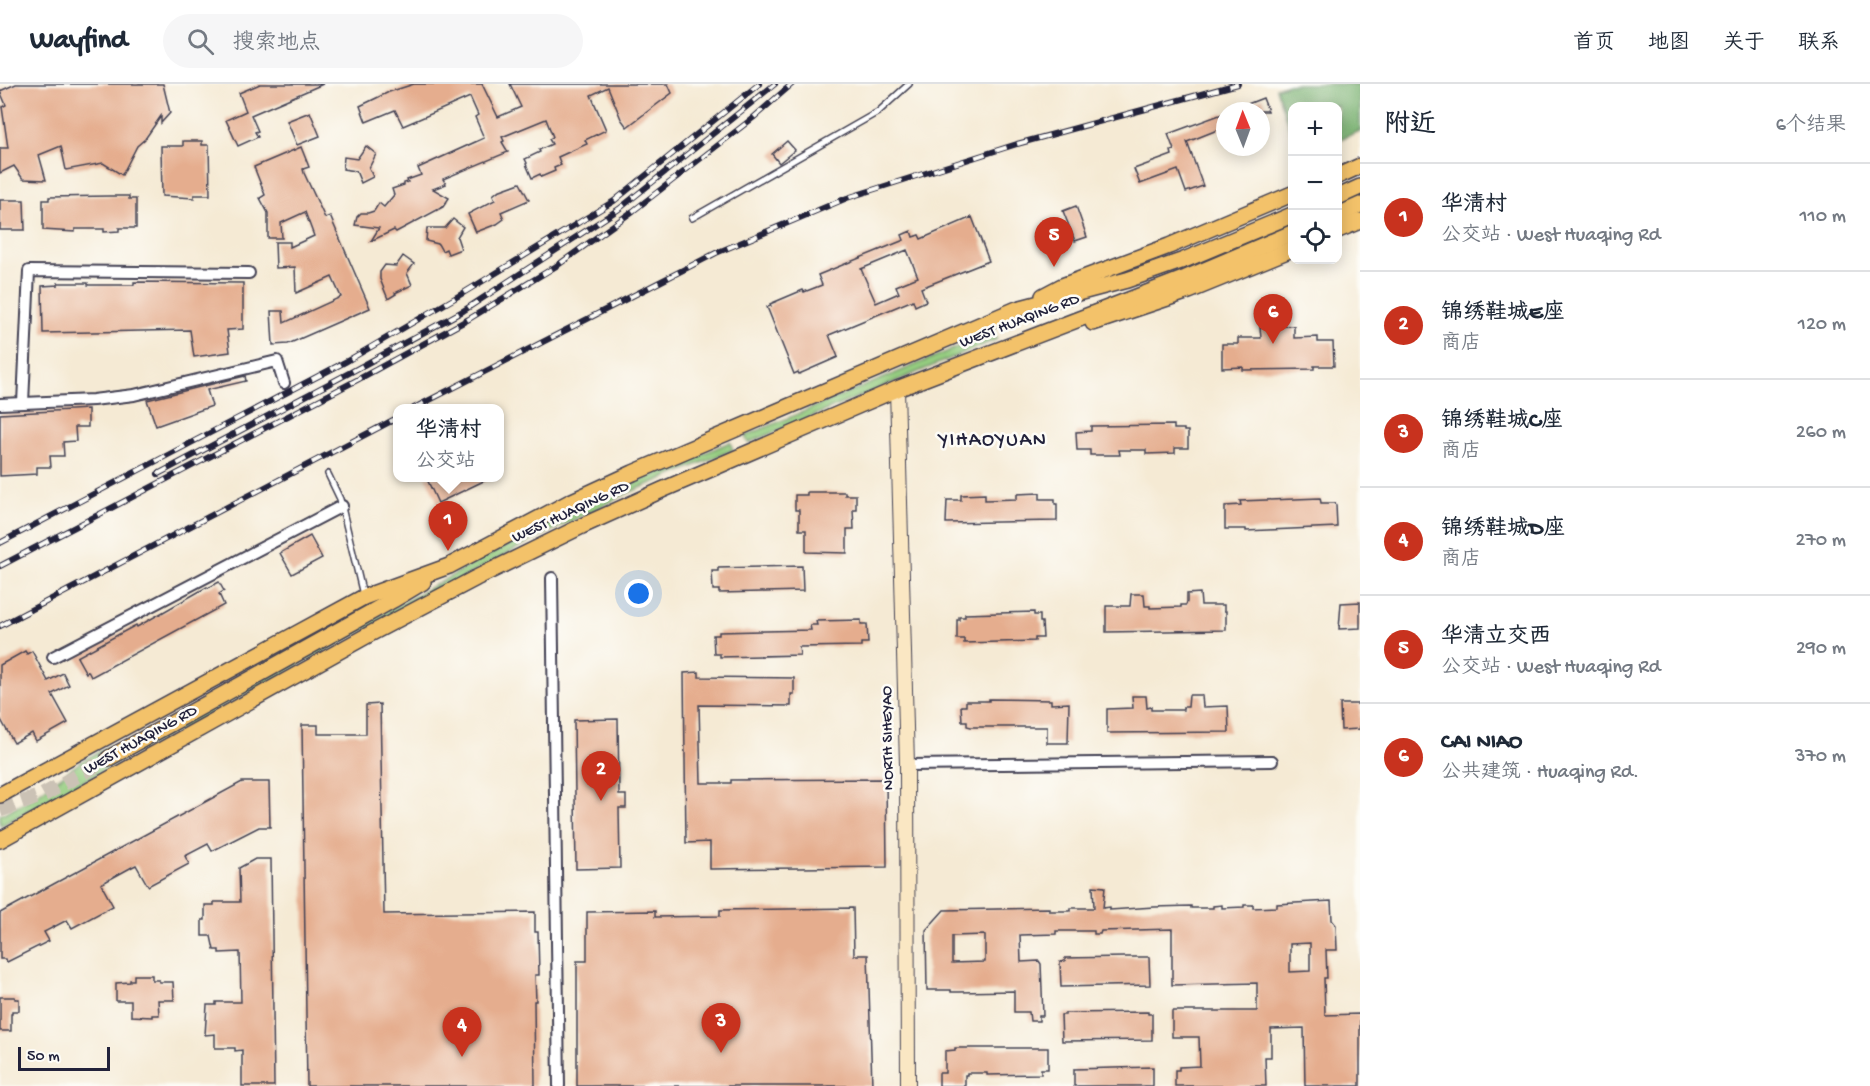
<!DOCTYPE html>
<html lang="zh">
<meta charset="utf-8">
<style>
:root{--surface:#fff;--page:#f6f6f7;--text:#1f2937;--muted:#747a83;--line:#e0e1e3;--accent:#c8321e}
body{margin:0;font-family:"Gochi Hand","LXGW WenKai TC",sans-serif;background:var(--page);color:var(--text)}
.controls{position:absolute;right:18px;top:18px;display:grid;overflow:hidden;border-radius:12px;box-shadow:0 3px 15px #0003}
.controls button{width:54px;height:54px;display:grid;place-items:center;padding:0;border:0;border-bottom:2px solid var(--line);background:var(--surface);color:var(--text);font:30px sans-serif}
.compass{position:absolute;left:1216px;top:18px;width:54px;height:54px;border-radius:50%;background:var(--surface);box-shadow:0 3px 15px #0003;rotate:359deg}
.scale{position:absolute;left:18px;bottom:15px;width:92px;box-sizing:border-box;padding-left:6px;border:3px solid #22223b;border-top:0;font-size:16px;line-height:21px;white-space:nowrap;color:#22223b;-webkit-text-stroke:4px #fdfcf7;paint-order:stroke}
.you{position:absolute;left:639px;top:510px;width:21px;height:21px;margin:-15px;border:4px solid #fff;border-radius:50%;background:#1a73e8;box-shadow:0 0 0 9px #1a73e833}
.badge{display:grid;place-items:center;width:39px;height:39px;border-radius:50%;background:var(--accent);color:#fff;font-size:20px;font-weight:700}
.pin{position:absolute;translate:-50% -50px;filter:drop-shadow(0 2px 3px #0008)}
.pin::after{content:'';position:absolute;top:32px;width:21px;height:18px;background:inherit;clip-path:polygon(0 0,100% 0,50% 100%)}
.popup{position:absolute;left:393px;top:320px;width:111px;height:78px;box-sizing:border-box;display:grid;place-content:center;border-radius:12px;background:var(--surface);filter:drop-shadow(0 2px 4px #0005);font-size:20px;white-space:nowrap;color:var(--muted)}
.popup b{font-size:22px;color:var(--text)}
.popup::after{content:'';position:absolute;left:50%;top:100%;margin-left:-12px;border:12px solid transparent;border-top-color:var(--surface)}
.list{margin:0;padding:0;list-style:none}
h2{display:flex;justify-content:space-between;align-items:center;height:78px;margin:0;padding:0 24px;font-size:26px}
h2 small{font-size:20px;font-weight:400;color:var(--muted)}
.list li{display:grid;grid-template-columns:39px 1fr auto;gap:18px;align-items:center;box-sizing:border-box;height:108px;padding:0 24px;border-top:2px solid var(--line)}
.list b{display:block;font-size:22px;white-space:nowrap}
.list p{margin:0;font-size:20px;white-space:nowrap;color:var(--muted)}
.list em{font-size:20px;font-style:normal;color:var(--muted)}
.icon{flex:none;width:33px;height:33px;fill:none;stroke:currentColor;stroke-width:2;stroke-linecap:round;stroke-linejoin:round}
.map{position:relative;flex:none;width:1360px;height:1002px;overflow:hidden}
header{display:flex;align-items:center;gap:36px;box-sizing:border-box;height:84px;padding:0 30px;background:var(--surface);border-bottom:2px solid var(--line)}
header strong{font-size:28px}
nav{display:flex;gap:33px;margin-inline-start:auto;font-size:21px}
.search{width:420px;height:54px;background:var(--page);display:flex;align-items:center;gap:15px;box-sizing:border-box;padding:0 21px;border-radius:33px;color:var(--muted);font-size:22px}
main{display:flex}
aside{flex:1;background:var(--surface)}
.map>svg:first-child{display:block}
.green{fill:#94cc7f;stroke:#5b775d;stroke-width:1.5}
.forest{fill:#77b06e;stroke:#4c6954;stroke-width:1.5}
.building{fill:#e5ad8e;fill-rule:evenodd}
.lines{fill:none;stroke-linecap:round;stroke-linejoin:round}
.primary-tunnel{stroke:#cbc2b5;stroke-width:15;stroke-dasharray:15 8;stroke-linecap:butt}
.lane-casing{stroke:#424052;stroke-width:8}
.street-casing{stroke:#424052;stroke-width:14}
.secondary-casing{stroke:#424052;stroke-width:16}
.primary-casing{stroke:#424052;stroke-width:18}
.lane{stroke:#fff;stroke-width:5}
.street{stroke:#fff;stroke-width:10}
.secondary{stroke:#fae7c3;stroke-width:14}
.primary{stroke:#f3c26a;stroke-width:15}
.rail-casing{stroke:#22223b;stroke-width:6}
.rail{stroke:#fdfcf7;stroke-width:4;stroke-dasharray:11;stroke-linecap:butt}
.labels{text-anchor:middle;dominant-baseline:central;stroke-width:5;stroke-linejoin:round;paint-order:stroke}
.street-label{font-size:16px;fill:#22223b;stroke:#fdfcf7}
.quarter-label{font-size:20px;letter-spacing:1.5px;fill:#22223b;stroke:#fdfcf7}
</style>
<header>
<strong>Wayfind</strong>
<div class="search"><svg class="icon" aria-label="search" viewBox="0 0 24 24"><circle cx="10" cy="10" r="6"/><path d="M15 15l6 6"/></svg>搜索地点</div>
<nav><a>首页</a><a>地图</a><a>关于</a><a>联系</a></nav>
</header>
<main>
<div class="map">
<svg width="1360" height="1002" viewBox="0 0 1360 1002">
<rect width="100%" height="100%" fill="#fdfcf7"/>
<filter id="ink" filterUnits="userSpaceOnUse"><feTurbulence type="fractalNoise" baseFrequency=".0167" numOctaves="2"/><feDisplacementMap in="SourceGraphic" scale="12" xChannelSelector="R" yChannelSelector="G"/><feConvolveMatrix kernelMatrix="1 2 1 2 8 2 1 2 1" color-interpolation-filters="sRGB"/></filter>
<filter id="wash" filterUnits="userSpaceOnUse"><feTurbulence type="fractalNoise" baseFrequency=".008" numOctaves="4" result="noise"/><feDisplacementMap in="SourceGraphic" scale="24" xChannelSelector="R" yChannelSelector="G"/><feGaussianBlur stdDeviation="1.35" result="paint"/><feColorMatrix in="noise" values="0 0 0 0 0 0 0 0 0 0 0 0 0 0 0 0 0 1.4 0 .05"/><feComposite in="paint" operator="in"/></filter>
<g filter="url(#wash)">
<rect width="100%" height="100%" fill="#f5ead4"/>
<g class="green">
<path d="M994,248L997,255L748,359L745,352Z"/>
<path d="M730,358L733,366L630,408L529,458L0,742V731L32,714L82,677L111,661L118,675L524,452L628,402Z"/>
</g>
<path class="forest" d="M1289,0H1360V47L1338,56V22H1292V53L1276,4Z"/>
<g id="blocks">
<g class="building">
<path d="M16,0H163L170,29L161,39V32L145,55L137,62L122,91L103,79L66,86L61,62L39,71L46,96L23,95L14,82L0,89V64H8L2,23L6,21L0,7Z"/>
<path d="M260,0H323L251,31L258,47L255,48L258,53L238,62L226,36L246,27L239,9Z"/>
<path d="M414,0H482L498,33L521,23L510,0H668L672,9L627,43L621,35L608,3L591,11L606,46L585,56L587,60L558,73L561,81L554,84L555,87L541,93L540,90L532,94L526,80L527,79L525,75L540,68L539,66L552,60L549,55L553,53L546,35L502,53L504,57L502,58L508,68L443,95L446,100L433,105L449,114L443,123L396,148L394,146L371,157L379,144L355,141L357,133L361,129H368L374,127L379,119L384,123L394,111L392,105L404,101V99L408,98L407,96L421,91L418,84L484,54L475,33L478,31L470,13L403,42L395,26L366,38L360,22L389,8Z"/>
<path d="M1263,14L1268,27H1232V26Z"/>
<path d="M310,28L320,52L297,61L287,37Z"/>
<path d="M1225,29V43L1187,58L1203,102L1186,108L1178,86L1140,100L1134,85L1172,71L1171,67L1174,66L1168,50Z"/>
<path d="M183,57H202V61H209L210,111H194V114L162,112L161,62H183Z"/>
<path d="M787,57L795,66L779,79L772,70Z"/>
<path d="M366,62L376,70L369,84L373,93L361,99L356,87L343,85L344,73L357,75Z"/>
<path d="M301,63L309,83L303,85L304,89L325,134L330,132L370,224L288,260L273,261L271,227H283L284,239L341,213L332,193L296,209L295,183L276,184L275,158H290V163L314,152L305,128L281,139L282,154H268V129L260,114L265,111L254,83Z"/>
<path d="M520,99L529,116L501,128L504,135L497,140L476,148L468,130L495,116L493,111L498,107Z"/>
<path d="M109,112H129V115H136V144H119V147L104,148V145H75V148L43,146V116H49V113Z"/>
<path d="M0,116H24L25,146H0Z"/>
<path d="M1076,122L1087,153L1075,157L1063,127Z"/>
<path d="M972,133L989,177L921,204L926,217L915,222L913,216L829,251L838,273L799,290L798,288L794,290L767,223L771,222L770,220L803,206L804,208L822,201L818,191L904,156L902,151L911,147L913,153L919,151L921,155ZM907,166L918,193L896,202L899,209L876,219L861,185Z"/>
<path d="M453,135L463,143L457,153L461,165L448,170L446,165L442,167L438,160L426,157L427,144H445Z"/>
<path d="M403,172L414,180L407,189L412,201L395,209L396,210L388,215L380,195V188L385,181L396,182Z"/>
<path d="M134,198L243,199V245L227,246L230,268L194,273L190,246L43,249L42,202L58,201V199H88V201H134Z"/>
<path d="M1294,242V254L1318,253V258H1333L1334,282H1314V285L1243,286V283L1222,284V260H1238V254H1261L1260,243Z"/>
<path d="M245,292L246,297L207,306L212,322L156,342L147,316Z"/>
<path d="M88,325V343H75L76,357L63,358L64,372H50L51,383H37V390L0,392V330Z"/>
<path d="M1174,341V345H1184V347H1188V364H1175V369L1146,370V366H1119L1120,371H1090V366H1077L1076,348L1091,347V342Z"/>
<path d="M426,393H492L438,419Z"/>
<path d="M807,408H845V411H856V425H853L854,445H847V469L806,468V446H799V426H795V411H807Z"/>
<path d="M1040,409V415H1055V420H1057V437L946,439L947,416H961V411L985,410V416L1017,415V410Z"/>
<path d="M1320,414L1321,419H1335L1336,421L1337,443L1246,447V445H1225V422L1241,421L1240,417Z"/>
<path d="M310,452L322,474L292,490L280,469Z"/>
<path d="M802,482L803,507L719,509V506H713L712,487H718V484Z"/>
<path d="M219,498L224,507L219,510L224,521L91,593L88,587L86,589L77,573L136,541L137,543L207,503L208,504Z"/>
<path d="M1200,509L1201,521H1224V527H1226V546L1106,548V522H1130L1131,510H1144L1145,522H1150V524L1181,523V521H1186L1187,518V510Z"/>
<path d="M1360,518V544L1339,545L1341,519Z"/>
<path d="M1034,528V531H1040V538H1042L1043,554H1035V557L964,559V555H957V536H959V533H965V530Z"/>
<path d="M861,536V540H867L868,559H861V562L799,563L800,571L720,573V570H714L713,551H719V548L811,546L810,541H817L816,537Z"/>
<path d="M25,567L27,570L32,567L48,597L63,589L69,601L52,610L68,639L36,657L32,649L14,659L0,634V581Z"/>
<path d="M699,588V593L794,594V610H791V622L699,621L701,699H731V696L886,695L887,783L710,785V758L686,759L684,589Z"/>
<path d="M1189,611H1202L1203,623L1228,622L1229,648L1107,649V625L1133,624L1132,612H1146L1147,624L1151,623V626H1183V623H1188Z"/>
<path d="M989,615L1051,616V620L1069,619L1068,659H1047V643H971L967,642V637H962L961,622H966V617H989Z"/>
<path d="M380,620L384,830L535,828V848H538L539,891H535L536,917H534L535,1002H307L302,641H318V650H366V621Z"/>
<path d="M1340,620H1360V645L1341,646Z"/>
<path d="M618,635L619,711H626V724H619L620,784L576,785L574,636Z"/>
<path d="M242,698H269L270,743H259L212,767L208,760L185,772L189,780L148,802L136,781L132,783L101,800L113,822L72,844L67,836L44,848L49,857L7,878L5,875H0V829Z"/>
<path d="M255,775H271L274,1002H242V966L235,967V964H215V950L205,951L207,921H216V918H241L240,868L219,869V866H214L211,852H202V836H205V821H214V818H240L239,784Z"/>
<path d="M1093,802L1105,803L1103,824L1110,823V826L1154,823L1191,822V824H1213V822L1222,821V824L1244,823V821H1253V824L1277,823V820L1331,817L1332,836L1336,841L1337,866H1326L1327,894H1324L1325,931L1360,930V1002H1305L1304,944L1271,945V973H1265L1266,1002H1175V986H1179V983L1200,982L1199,953H1172V927H1257V899L1172,901V845L1101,847L1100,850H1094V847H1056V850L1020,851L1021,878L1039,877L1041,880L1043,932H1039V937H1030L1029,928H1014V907L959,908H951V906H927L926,846L944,826L1049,824V827H1070V824H1094ZM985,851V878L952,879V852ZM1310,859V887L1290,888V860Z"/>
<path d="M853,824L854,871H868L872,1002H577V877H587V828L655,827V833L720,832V826Z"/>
<path d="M1125,873H1149L1150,901L1061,903L1060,878L1065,877V874Z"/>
<path d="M134,891H152V896H159V898H173L174,916H158L159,931H152V933L131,932V917H116V899L130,898V896H134Z"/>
<path d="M0,913H15V915H19V927H12V930H11V947H0Z"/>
<path d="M1148,928V930H1152V956L1062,957L1061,931H1065V929Z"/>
<path d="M955,964H1048V985H1041V990L987,991V989H967V991H965V1002H939V989H945V967L955,966Z"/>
<path d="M1153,983V1002H1074V985Z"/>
</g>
</g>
</g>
<g filter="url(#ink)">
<use href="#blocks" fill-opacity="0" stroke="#424052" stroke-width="1.5"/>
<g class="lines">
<path class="primary-tunnel" d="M0,726L43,711L109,674"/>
<defs>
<g id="lane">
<path d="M692,134L878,28L909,0"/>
<path d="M328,390L340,415L363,511"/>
</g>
<g id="street">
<path d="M23,319L29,187L249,189"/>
<path d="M0,320L93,316L134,311L277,277L284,299"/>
<path d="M552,494L559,1002"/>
<path d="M53,573L342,422"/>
<path d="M907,681L1272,677"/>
</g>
<path id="secondary" d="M897,305L907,681L908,1002"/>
<g id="primary">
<path d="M1338,92L1360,82"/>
<path d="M1338,113L1360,103"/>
<path d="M1338,131L1360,121"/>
<path d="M1338,146L1360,137"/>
<path d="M1043,212L1062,202L1169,162L1292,110"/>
<path d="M1093,239L1189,207L1292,165"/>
<path d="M109,674L393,516L423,498"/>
<path d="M0,711L364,513L449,482L570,418L633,389L1017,225L1127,196L1184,176L1292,131"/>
<path d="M0,756L370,550L476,494L582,442L662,406L897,305L1186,194L1292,149"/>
</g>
</defs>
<use href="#lane" class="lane-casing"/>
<use href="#street" class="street-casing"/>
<use href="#secondary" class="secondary-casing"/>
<use href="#primary" class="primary-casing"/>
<use href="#lane" class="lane"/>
<use href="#street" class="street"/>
<use href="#secondary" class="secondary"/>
<use href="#primary" class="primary"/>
<defs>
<g id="rail">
<path d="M414,324L716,169L847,114L1017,60L1238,0"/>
<path d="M158,390L351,288L463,227L619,125L775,0"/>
<path d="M0,459L347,277L455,214L614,117L759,0"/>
<path d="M0,482L357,296L469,235L558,181L633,127L753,34L792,0"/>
<path d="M0,542L397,334"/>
</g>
</defs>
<use href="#rail" class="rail-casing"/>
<use href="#rail" class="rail"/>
</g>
</g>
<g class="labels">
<g class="street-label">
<text transform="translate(1020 238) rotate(-21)">WEST HUAQING RD</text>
<text transform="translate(571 429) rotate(-25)">WEST HUAQING RD</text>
<text transform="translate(889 654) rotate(-91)">NORTH SIHEYAO</text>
<text transform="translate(141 657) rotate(-29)">WEST HUAQING RD</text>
</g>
<g class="quarter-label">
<text x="993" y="357">YIHAOYUAN</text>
</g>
</g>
</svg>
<div class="controls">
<button>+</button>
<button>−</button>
<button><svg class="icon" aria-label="locate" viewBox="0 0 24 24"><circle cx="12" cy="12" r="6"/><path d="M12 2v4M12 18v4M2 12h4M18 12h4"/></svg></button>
</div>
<svg class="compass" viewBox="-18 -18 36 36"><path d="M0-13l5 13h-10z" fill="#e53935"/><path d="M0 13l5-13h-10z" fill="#747a83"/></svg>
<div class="scale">50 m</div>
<div class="you"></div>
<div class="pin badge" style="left:448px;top:467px">1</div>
<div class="popup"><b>华清村</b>公交站</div>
<div class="pin badge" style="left:601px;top:717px">2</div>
<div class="pin badge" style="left:721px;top:969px">3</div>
<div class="pin badge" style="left:462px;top:973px">4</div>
<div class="pin badge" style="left:1054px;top:183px">5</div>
<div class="pin badge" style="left:1273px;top:260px">6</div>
</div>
<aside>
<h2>附近<small>6个结果</small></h2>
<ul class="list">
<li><span class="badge">1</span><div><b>华清村</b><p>公交站 · West Huaqing Rd</p></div><em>110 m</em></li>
<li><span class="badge">2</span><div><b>锦绣鞋城E座</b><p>商店</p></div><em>120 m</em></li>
<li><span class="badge">3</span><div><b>锦绣鞋城C座</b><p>商店</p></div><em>260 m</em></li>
<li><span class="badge">4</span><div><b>锦绣鞋城D座</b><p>商店</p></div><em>270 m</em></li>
<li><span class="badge">5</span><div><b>华清立交西</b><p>公交站 · West Huaqing Rd</p></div><em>290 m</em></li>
<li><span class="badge">6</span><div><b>CAI NIAO</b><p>公共建筑 · Huaqing Rd.</p></div><em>370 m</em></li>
</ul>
</aside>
</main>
